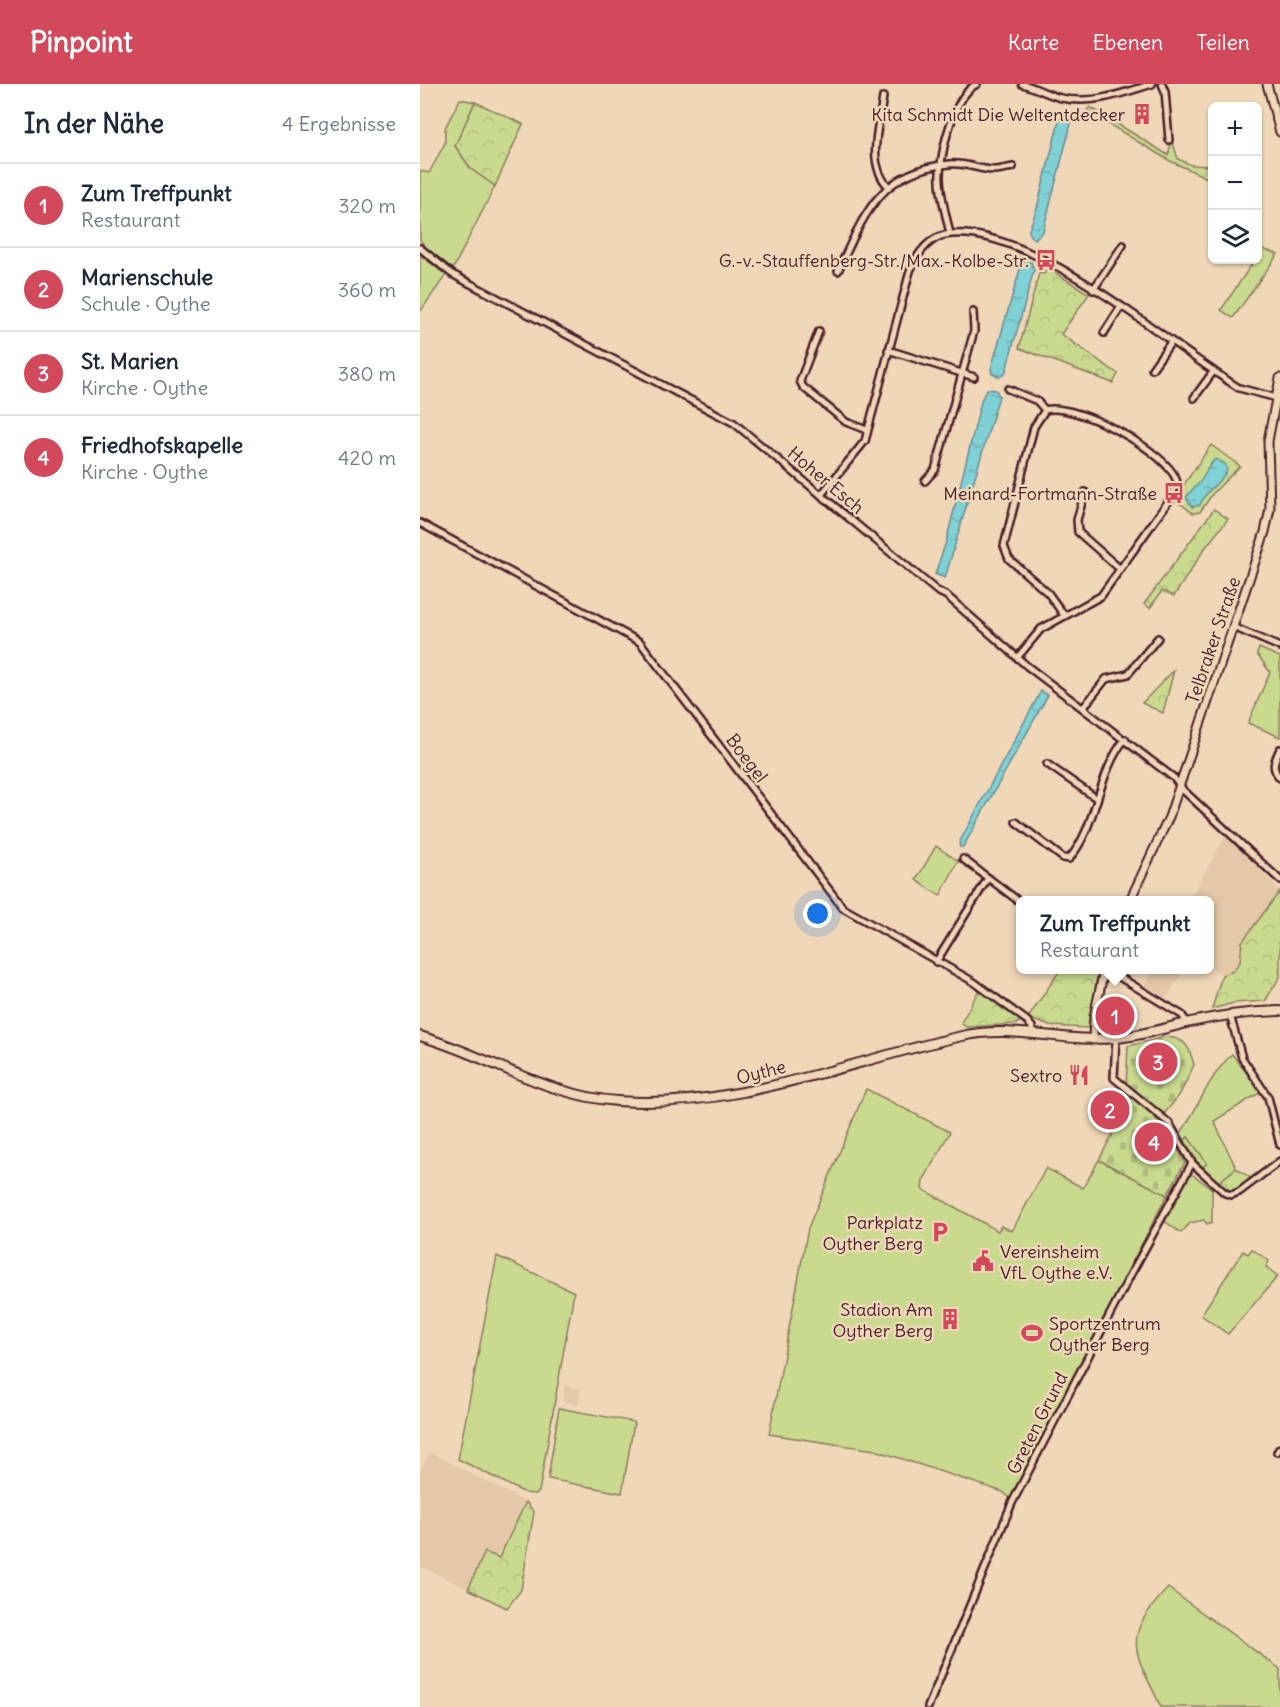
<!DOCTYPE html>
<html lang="de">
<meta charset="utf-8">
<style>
:root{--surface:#fff;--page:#f2f2f3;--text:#1f2937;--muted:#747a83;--line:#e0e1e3;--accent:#d1495b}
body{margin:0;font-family:Delius,sans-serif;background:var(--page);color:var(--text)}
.controls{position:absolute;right:18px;top:18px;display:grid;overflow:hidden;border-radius:9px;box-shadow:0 2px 4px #0004}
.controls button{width:54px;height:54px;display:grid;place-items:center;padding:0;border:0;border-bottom:2px solid var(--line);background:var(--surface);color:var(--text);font:30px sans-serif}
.you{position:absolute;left:398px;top:830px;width:21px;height:21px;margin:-15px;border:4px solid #fff;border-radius:50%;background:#1a73e8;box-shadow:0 0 0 9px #1a73e833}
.badge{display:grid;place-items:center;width:39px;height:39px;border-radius:50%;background:var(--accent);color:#fff;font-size:20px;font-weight:700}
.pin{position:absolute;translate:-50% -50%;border:3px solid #fff;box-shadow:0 2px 6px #0006}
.popup{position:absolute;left:596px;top:812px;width:198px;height:78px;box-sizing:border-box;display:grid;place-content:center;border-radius:9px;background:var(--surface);filter:drop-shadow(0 2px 4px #0005);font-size:20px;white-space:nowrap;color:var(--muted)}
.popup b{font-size:22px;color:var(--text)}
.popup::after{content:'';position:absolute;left:50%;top:100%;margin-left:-12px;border:12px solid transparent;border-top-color:var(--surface)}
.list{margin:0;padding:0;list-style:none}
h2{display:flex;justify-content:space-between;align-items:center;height:78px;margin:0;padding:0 24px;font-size:26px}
h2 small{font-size:20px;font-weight:400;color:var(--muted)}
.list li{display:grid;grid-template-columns:39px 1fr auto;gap:18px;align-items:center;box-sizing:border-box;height:84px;padding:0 24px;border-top:2px solid var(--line)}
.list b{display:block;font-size:22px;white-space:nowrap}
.list p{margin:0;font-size:20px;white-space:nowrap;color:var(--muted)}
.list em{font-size:20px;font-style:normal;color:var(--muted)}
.icon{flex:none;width:33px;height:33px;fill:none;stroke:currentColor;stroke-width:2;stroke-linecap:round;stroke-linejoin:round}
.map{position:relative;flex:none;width:860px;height:1623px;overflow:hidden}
header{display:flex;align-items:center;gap:36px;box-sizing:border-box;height:84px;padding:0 30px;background:var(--accent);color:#fff}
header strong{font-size:28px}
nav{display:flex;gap:33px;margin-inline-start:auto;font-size:21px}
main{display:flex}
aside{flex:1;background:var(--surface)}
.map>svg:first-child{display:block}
.built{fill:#e5c8a8}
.grass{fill:#c9da8f;stroke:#8a7c5d;stroke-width:1.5}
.forest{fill:url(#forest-crowns);stroke:#8a7c5d;stroke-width:1.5}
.cemetery{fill:url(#cemetery-stones);stroke:#8a7c5d;stroke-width:1.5}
.water{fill:url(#water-ripples);stroke:#6a8a91;stroke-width:1.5}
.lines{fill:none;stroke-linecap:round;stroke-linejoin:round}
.minor-casing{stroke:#4a1f2b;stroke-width:10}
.tertiary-casing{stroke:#4a1f2b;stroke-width:11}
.secondary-casing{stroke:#4a1f2b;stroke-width:12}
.minor{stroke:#f0d7b8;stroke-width:5}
.tertiary{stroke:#f0d7b8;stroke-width:7}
.secondary{stroke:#f0d7b8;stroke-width:8}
.labels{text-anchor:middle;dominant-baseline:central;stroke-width:5;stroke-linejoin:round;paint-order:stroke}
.poi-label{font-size:18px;fill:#4a1f2b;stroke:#f0d7b8;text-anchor:end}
.street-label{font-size:18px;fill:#4a1f2b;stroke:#f0d7b8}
</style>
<header>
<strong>Pinpoint</strong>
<nav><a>Karte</a><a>Ebenen</a><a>Teilen</a></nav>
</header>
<main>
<aside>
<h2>In der Nähe<small>4 Ergebnisse</small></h2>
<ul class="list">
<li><span class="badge">1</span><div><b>Zum Treffpunkt</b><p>Restaurant</p></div><em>320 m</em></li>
<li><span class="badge">2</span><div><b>Marienschule</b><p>Schule · Oythe</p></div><em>360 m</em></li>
<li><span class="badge">3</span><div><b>St. Marien</b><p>Kirche · Oythe</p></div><em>380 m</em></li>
<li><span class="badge">4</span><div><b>Friedhofskapelle</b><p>Kirche · Oythe</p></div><em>420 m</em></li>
</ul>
</aside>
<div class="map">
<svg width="860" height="1623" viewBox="0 0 860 1623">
<defs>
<pattern id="forest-crowns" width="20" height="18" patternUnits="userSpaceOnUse" patternTransform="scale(1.5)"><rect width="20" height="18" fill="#c9da8f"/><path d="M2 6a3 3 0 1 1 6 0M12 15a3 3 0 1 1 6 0" fill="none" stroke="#aebb7c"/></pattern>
<pattern id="cemetery-stones" width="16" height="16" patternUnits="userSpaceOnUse" patternTransform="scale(1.5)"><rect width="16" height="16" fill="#c9da8f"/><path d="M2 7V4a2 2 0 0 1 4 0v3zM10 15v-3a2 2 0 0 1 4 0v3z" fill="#aebb7c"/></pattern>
<pattern id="water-ripples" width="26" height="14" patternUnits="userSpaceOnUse" patternTransform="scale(1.5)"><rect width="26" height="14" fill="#7fd1d5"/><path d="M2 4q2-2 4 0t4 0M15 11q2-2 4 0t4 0" fill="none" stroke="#6fb3b7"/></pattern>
</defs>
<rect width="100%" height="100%" fill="#f0d7b8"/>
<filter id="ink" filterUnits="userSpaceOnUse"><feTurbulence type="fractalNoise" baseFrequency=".0167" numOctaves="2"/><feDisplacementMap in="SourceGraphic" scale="12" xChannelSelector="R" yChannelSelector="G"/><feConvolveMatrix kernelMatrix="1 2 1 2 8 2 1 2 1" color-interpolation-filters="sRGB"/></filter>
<g filter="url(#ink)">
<g class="built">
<path d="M806,751L860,807L822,858L820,878L813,887L802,891L790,883L789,816H769Z"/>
<path d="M735,886H764L746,915L724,902Z"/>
<path d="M144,1301L161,1305L158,1321L143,1318Z"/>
<path d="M10,1368L106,1418L79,1475L65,1468L48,1505L0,1482V1388Z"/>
</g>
<g class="grass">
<path d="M40,15L55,18L35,62L51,85L75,102L33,185L10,168L0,156V87L9,89L25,59V44Z"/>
<path d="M842,165L858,170L813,234L801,226Z"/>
<path d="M0,171L26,191L0,228Z"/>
<path d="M791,361L820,382L793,409L780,428L773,429L754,415Z"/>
<path d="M839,564L860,573V653L828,639L850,588L837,570Z"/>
<path d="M516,762L538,777L520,812L496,796Z"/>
<path d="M812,970L841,1008L794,1037L816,1084L798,1099L781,1085L768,1053L765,1056L761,1049C779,1022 788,994 812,970Z"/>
<path d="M446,1005L530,1048L503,1097L502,1105L578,1147L581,1142L592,1147L626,1084L663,1104L679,1076L747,1111L591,1415L583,1408L455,1366L349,1350L388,1144Z"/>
<path d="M769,1088L792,1105V1138L787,1140L784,1136L770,1139L761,1149L743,1136Z"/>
<path d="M832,1165L849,1177L846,1183L858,1192L808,1250L781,1231L823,1167L828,1170Z"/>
<path d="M77,1172L154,1208L119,1408L116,1410L105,1409L38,1375Z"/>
<path d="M139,1324L214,1338L202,1409L128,1395Z"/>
<path d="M748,1504L860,1585V1623H741C714,1566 700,1555 748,1504Z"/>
</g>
<g class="forest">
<path d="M55,18L103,40L75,102L51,85L35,62Z"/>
<path d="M670,23L748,71L752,56L758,75L771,81L792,82V96L750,77L667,27Z"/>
<path d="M628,184L669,210L641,250L698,290L693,299L599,264L619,189L624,190Z"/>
<path d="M794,425L808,435L785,464L754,512L742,507L730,524L724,520Z"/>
<path d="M754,586L743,629L722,619Z"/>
<path d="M860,807V893L845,917L814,919L792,925L802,891L813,887L820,878L822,858Z"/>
<path d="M640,886L678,888L668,944L630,942L608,934Z"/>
<path d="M559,906L603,936L596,940L546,943L541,939Z"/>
<path d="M768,1053L787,1079L781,1085L765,1056Z"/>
<path d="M816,1084L832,1095L813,1108L798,1099Z"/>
<path d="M106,1418L114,1428L101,1506L87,1524L48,1505L65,1468L79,1474Z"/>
</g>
<g class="cemetery">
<path d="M745,953C766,954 769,962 774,981L760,1010L744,1030L706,1002L708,962Z"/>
<path d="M708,1010C736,1032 749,1046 765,1078L747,1111L679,1076L693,1049L690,1046Z"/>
</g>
<g class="water">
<path d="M646,26L652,29V36L623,147L615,155L610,152L609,146L617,124L641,29Z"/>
<path d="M602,178H611L614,186L585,290L579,293L572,290L571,285Z"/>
<path d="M567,305L576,306L579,312L525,494L515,490L526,458L562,314Z"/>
<path d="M796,375L805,380L807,386C801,400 787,403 780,421L772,423L766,414C770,406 778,402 782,395C787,388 789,379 796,375Z"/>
<path d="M621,607L628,611L543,763H540L539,759Z"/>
</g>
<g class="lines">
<defs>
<g id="minor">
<path d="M602,0C615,3 628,11 641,14C673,21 703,9 732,0"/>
<path d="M742,0L745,7L749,56"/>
<path d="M463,13C459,42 446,79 468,102"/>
<path d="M530,150C526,130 519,109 520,89C522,64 534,11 557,0"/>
<path d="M0,164L32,190L314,339L517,507L527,512L607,582L754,694L763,706L860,796"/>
<path d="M418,187C444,131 459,87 529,80C545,78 559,86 574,86C580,86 587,84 593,83"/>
<path d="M673,206L703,161"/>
<path d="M399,247L380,297L383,303L426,338L447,346"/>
<path d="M684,249L700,224"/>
<path d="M468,266L554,293"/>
<path d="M732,285L751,258"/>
<path d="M588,305L617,317L625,326"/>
<path d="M774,314L793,288"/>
<path d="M625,326L614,343L584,462L589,475L628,509L644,531"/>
<path d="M505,397L515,386L519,372L554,247L553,228"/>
<path d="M665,408L657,436L658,448L700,485"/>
<path d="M401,411L445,357L490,187C498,168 510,151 532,150C613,143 749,260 819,304L857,314"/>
<path d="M0,439L220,558L423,824L554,898L606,936L612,943V949"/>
<path d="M813,543L860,563"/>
<path d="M597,574L621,545L681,512L750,415L757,399C752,369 654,317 625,326"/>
<path d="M663,624L686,595L708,590L738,554"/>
<path d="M860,665C855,676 850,683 860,694"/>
<path d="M627,680L676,714"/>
<path d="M596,738L643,774L649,775C677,743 677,690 705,655"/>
<path d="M543,775L600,818"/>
<path d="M516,878L568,794"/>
<path d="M688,886L762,931L767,939"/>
<path d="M810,931L822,974L848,1013L860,1061"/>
<path d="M696,954L694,994L749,1039L772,1079L805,1109L811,1111L819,1108L860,1077"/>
<path d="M857,1368L860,1364"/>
<path d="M508,1623L592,1419L712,1188L772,1079"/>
</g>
<g id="tertiary">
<path d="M847,0L860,48"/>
<path d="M710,816L749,733L845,448L850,425L848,357L860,294"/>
<path d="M673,956L674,933L684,886"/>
</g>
<path id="secondary" d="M0,952C66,971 127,1012 197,1017C315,1026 429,977 542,952C593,940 644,959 695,954C719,952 743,945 766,939C797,932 828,928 860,927"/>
</defs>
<use href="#minor" class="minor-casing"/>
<use href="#tertiary" class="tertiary-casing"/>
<use href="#secondary" class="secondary-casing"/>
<use href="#minor" class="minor"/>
<use href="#tertiary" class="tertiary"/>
<use href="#secondary" class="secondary"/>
</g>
</g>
<defs>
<symbol id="building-bare" viewBox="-9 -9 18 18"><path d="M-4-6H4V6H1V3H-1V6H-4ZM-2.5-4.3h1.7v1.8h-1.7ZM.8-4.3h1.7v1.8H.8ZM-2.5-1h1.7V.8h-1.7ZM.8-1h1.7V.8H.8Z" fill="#d1495b" stroke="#f0d7b8" stroke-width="2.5" paint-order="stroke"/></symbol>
<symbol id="bus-bare" viewBox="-9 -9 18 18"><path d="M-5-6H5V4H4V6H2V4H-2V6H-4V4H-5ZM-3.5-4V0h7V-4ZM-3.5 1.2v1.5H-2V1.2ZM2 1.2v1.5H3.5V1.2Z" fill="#d1495b" stroke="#f0d7b8" stroke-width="2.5" paint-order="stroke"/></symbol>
<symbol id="restaurant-bare" viewBox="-9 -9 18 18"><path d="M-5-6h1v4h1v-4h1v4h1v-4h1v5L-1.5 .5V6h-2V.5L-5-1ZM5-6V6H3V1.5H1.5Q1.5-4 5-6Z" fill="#d1495b" stroke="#f0d7b8" stroke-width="2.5" paint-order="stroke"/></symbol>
<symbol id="parking-bare" viewBox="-9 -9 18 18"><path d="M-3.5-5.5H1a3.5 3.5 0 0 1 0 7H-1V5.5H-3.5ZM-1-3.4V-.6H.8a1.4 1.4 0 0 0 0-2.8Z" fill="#d1495b" stroke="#f0d7b8" stroke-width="2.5" paint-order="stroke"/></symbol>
<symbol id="civic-bare" viewBox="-9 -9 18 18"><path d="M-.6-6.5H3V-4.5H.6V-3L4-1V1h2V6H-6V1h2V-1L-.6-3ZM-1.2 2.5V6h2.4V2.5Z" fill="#d1495b" stroke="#f0d7b8" stroke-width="2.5" paint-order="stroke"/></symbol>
<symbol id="stadium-bare" viewBox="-9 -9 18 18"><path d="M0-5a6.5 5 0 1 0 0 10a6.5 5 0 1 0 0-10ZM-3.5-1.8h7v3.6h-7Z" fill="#d1495b" stroke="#f0d7b8" stroke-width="2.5" paint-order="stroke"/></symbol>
</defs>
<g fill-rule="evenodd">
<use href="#building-bare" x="707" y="15" width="30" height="30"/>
<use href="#bus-bare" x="611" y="161" width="30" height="30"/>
<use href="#bus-bare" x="739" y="394" width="30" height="30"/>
<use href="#restaurant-bare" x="644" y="976" width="30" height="30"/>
<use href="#parking-bare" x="505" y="1133" width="30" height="30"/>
<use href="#civic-bare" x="548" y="1162" width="30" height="30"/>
<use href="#building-bare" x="515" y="1220" width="30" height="30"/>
<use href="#stadium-bare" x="597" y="1234" width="30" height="30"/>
</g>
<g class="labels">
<g class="poi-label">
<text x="705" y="30">Kita Schmidt Die Weltentdecker</text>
<text x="609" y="176">G.-v.-Stauffenberg-Str./Max.-Kolbe-Str.</text>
<text x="737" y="409">Meinard-Fortmann-Straße</text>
<text x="642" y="991">Sextro</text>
<text x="503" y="1138">Parkplatz<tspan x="503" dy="21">Oyther Berg</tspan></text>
<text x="580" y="1167" text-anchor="start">Vereinsheim<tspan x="580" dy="21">VfL Oythe e.V.</tspan></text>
<text x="513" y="1225">Stadion Am<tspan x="513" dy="21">Oyther Berg</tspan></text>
<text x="629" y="1239" text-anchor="start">Sportzentrum<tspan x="629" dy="21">Oyther Berg</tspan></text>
</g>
<g class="street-label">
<text transform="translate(406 396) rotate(40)">Hoher Esch</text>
<text transform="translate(793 556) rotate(-71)">Telbraker Straße</text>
<text transform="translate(327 674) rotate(53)">Boegel</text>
<text transform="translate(341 988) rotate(-14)">Oythe</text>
<text transform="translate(617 1339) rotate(-63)">Greten Grund</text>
</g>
</g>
</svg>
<div class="controls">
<button>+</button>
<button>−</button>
<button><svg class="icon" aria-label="layers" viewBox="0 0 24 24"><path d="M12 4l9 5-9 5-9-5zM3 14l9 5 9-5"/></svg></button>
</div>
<div class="you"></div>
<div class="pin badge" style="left:695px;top:932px">1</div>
<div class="popup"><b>Zum Treffpunkt</b>Restaurant</div>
<div class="pin badge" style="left:690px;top:1026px">2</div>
<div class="pin badge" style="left:738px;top:978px">3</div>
<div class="pin badge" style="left:734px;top:1058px">4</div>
</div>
</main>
